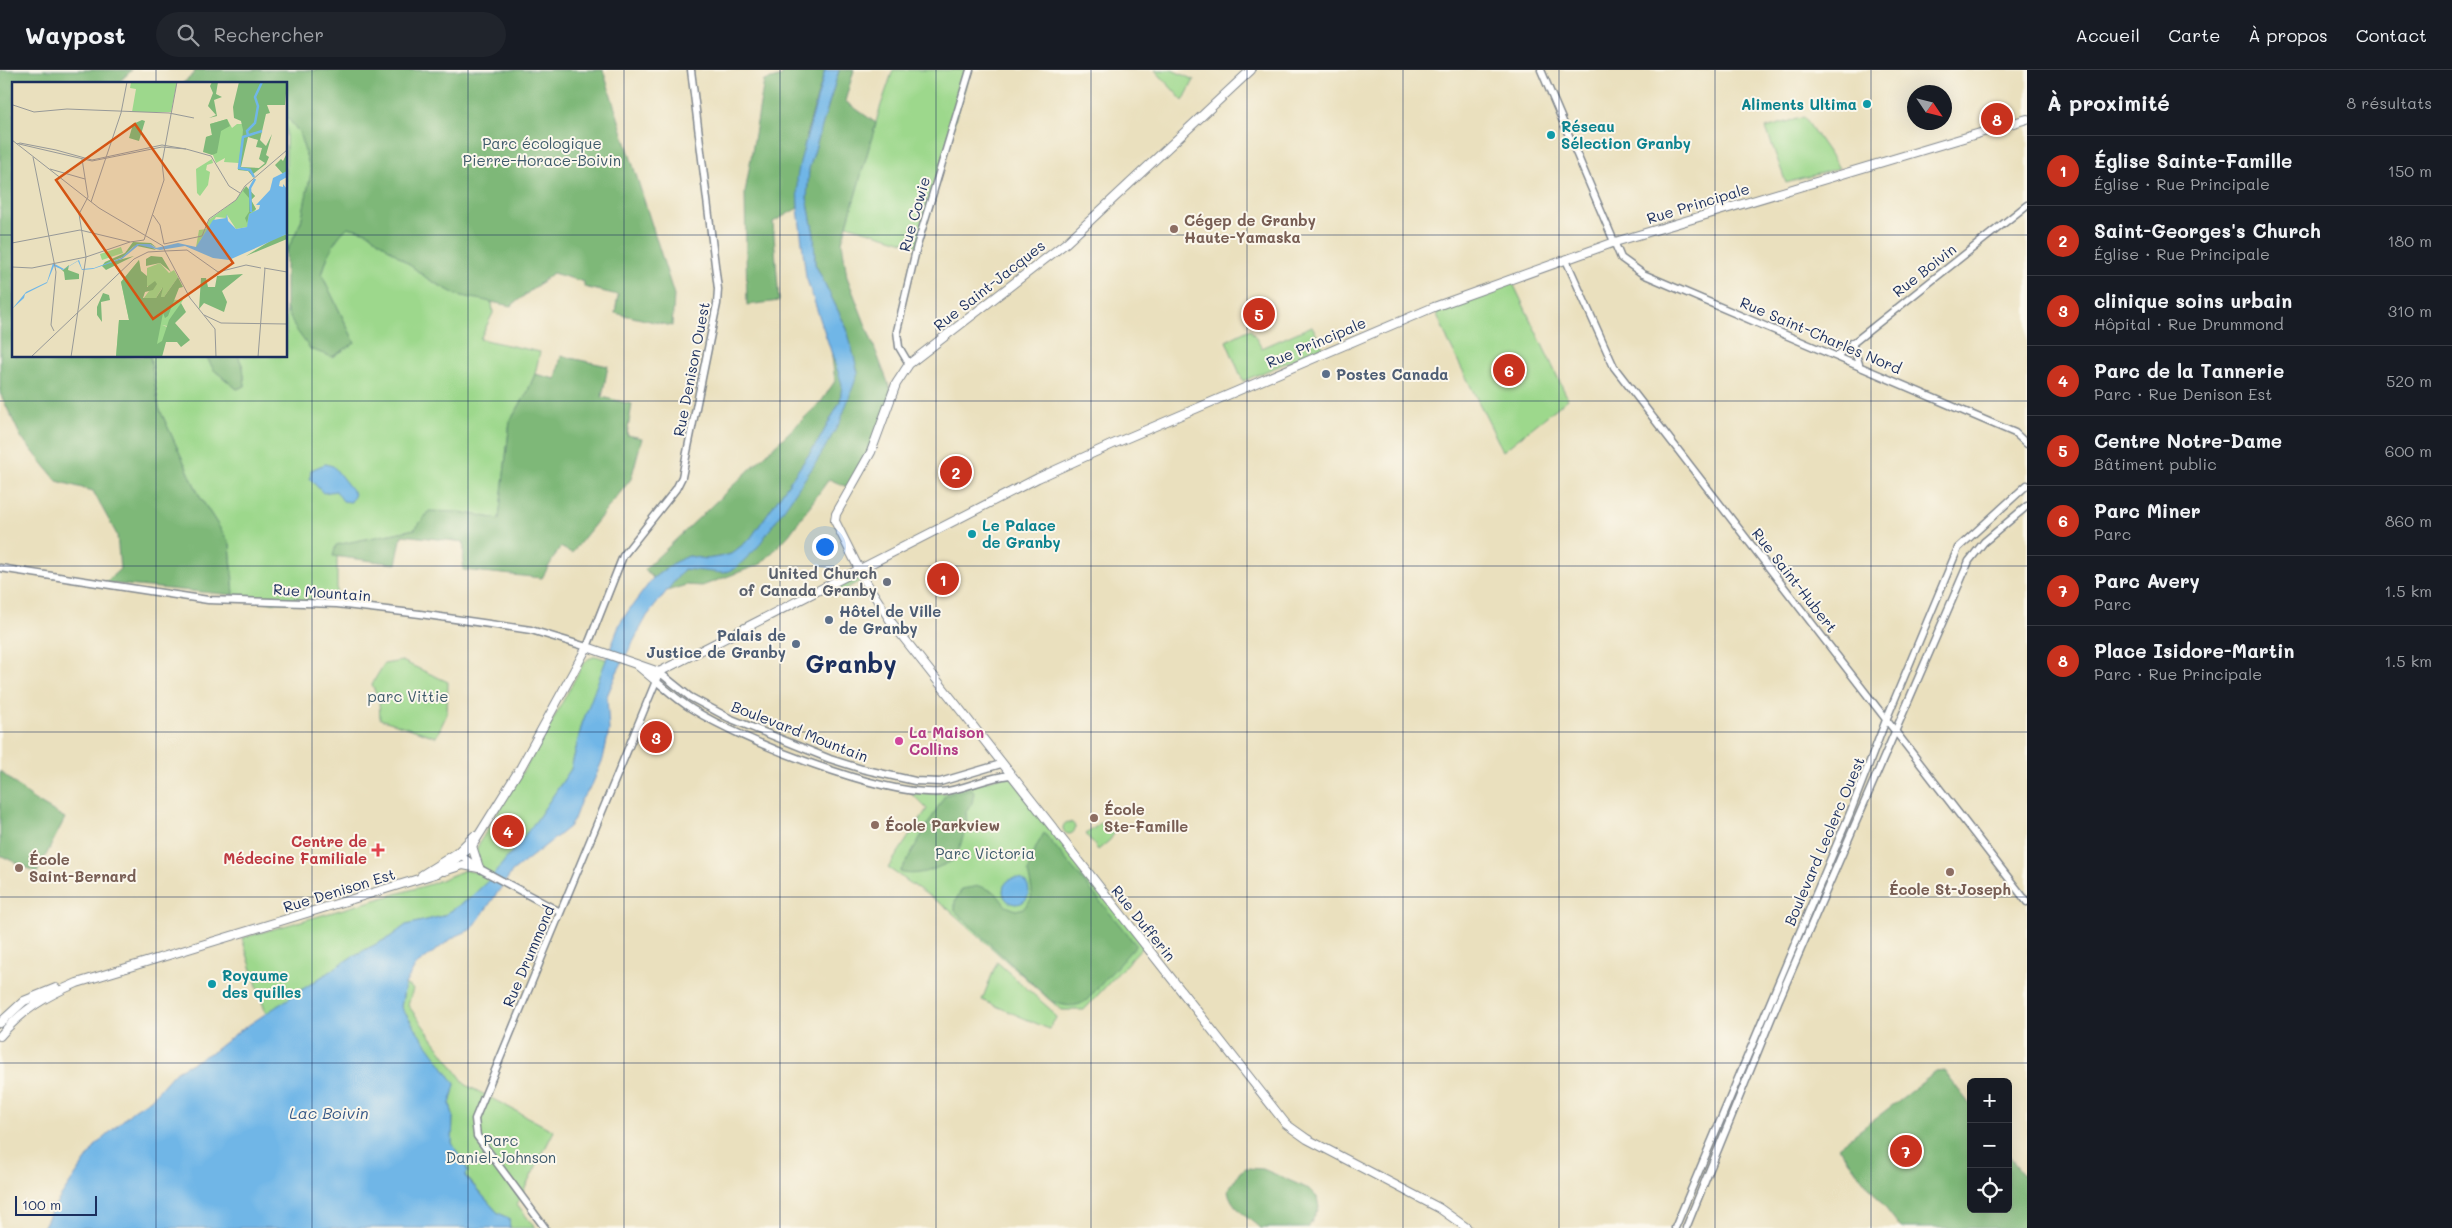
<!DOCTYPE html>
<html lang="fr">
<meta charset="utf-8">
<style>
:root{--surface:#171b24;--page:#20242c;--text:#f1f3f6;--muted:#9ea1a6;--line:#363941;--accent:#c8321e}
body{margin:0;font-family:Mali,sans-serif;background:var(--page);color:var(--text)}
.controls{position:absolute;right:15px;bottom:15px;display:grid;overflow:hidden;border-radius:8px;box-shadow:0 5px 20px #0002}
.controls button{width:45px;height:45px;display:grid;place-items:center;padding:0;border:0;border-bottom:1px solid var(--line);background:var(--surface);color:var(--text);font:25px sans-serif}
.compass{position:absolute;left:1907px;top:15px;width:45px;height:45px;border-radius:50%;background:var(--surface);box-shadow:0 5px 20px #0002;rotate:125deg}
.scale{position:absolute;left:15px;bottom:12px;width:82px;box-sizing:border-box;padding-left:5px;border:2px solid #1b2f5e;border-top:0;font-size:14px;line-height:18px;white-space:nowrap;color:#1b2f5e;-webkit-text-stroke:4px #fbf7ec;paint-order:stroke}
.you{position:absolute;left:824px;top:476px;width:18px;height:18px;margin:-12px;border:4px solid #fff;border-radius:50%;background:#1a73e8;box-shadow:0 0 0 8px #1a73e833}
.badge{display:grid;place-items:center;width:32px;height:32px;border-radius:50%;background:var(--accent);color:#fff;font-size:16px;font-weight:700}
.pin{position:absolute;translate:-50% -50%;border:2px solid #fff;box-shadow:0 1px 5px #0006}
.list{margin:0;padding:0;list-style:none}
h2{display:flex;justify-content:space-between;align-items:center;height:65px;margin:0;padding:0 20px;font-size:21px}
h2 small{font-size:16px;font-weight:400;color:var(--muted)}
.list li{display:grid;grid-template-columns:32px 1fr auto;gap:15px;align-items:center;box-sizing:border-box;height:70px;padding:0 20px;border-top:1px solid var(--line)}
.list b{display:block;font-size:19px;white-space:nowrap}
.list p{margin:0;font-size:16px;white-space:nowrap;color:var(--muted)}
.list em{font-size:16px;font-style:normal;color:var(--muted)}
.icon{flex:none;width:28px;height:28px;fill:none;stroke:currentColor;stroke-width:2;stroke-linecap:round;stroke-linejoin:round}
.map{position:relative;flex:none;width:2027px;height:1158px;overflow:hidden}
header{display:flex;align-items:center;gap:30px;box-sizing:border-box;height:70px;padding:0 25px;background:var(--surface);border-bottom:1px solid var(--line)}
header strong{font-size:24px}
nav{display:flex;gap:28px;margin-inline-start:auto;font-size:18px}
.search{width:350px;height:45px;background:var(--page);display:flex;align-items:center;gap:12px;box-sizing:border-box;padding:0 18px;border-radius:28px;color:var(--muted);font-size:19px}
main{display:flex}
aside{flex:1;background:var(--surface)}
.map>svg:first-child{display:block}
.green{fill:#9dd88c;stroke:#5c8475}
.forest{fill:#7eb878;stroke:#4c746b}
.water{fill:#70b6e7;stroke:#4672a2}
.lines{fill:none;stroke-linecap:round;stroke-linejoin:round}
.minor-casing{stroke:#82888e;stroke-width:9}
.major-casing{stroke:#82888e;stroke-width:10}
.minor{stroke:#fff;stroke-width:6}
.major{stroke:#fff;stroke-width:8}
.grid{fill:none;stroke:#1b2f5e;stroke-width:1;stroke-opacity:0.55}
.culture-dot{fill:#0f9aa8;stroke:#fbf7ec;stroke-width:2}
.education-dot{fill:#8d6e63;stroke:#fbf7ec;stroke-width:2}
.service-dot{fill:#5c6f8a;stroke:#fbf7ec;stroke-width:2}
.worship-dot{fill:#6b7280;stroke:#fbf7ec;stroke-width:2}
.hotel-dot{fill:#d1479c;stroke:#fbf7ec;stroke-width:2}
.health-dot{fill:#e0444e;stroke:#fbf7ec;stroke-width:2}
.labels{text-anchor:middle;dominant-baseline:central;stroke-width:4;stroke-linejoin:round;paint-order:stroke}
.culture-label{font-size:15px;font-weight:bold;fill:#0d838f;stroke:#fbf7ec;text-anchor:start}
.park-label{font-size:15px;fill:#3c596a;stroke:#fbf7ec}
.street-label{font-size:15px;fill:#1b2f5e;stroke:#fbf7ec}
.education-label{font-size:15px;font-weight:bold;fill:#785e54;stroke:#fbf7ec;text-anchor:start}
.service-label{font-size:15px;font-weight:bold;fill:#4e5e75;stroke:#fbf7ec;text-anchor:start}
.worship-label{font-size:15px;font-weight:bold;fill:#5b616d;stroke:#fbf7ec;text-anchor:end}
.hotel-label{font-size:15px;font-weight:bold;fill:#b23c85;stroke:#fbf7ec;text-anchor:start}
.health-label{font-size:15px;font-weight:bold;fill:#be3a42;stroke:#fbf7ec;text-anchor:end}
.water-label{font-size:16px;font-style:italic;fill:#355887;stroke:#fbf7ec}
.town-label{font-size:25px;font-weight:bold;fill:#1b2f5e;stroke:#fbf7ec}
.inset-river{fill:none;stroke:#70b6e7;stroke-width:2.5}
.inset-road{fill:none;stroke:#979998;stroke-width:1}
.view{fill:#d45514;fill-opacity:0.15;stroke:#d45514;stroke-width:2.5}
.inset-edge{fill:none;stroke:#1b2f5e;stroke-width:2.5}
</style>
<header>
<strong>Waypost</strong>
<div class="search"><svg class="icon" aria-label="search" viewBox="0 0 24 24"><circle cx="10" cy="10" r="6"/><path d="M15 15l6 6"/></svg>Rechercher</div>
<nav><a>Accueil</a><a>Carte</a><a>À propos</a><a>Contact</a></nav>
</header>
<main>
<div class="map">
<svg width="2027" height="1158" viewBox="0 0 2027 1158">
<rect width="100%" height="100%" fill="#fbf7ec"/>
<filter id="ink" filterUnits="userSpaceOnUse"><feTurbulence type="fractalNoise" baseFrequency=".02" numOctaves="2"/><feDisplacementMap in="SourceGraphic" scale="10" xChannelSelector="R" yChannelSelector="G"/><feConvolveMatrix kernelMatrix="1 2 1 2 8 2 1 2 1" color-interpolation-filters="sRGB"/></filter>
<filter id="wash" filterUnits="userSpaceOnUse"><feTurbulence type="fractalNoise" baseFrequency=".0096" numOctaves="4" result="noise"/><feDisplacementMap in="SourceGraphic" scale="20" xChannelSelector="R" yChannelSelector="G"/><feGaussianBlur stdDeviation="1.12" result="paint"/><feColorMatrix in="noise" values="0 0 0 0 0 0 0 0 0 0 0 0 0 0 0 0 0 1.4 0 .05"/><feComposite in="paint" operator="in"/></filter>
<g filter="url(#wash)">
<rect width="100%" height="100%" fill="#eae0be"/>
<g class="green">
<path d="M893,0H970L917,176L847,155L880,38Z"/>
<path d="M1155,0H1172L1194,10L1183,31Z"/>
<path d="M2006,40L2009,50L1987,57L1984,47Z"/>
<path d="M286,46L299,62L312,102L301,152L286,183Z"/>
<path d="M1804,47L1839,98L1786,113L1766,58Z"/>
<path d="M348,157L367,162L428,209L457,225L481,228L492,233L493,243L480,269L540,282L535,304L527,323L510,351L499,449L459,442L415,459L337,475V534L269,532L234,525L230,474L200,427L159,338L150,286H206L214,300L237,319L245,316L243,297L238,286H286V238L295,258L332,287L355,273L322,205C327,187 333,169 348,157Z"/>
<path d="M1511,209L1568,329L1503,381L1448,271L1434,237Z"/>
<path d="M1312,256L1323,277L1243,311L1226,271L1250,259L1262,278Z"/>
<path d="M859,499L864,509L832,526L828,515Z"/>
<path d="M596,586L608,590L582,654L571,699L536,751L492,808L469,829L443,846L406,855L390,867L353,886L266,944L242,868L431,814L465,800L478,803L481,797L476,780L481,770L538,677L583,594L588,589Z"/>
<path d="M402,591L448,612L447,644L436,667L380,649L379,632L372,614L384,594Z"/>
<path d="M1009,705L1144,875L1084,940H1061L947,838L888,798L927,739L911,723H942Z"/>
<path d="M1106,749L1115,762L1110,770L1098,780L1086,764Z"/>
<circle cx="1069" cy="758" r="6"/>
<path d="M997,892L1051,940L1056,948L1049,959L982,930Z"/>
<path d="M405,914L413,919L408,935L466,1015L554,1061L517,1134L535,1158H510L509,1149L497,1142L465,1105L468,1101L452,1073L453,1045L450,1034L455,1014C437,988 418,964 401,937Z"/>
</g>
<g class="forest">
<path d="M0,0H132L117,14H14V286H150L159,338L200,427L230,474L234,525L105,513L120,499L117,465L93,421L57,411L21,367L0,323Z"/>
<path d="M195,0H603L674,225L672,256L615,243L618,225L584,217V212L553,203L511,236L457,225L428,209L367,162L348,157C333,169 327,187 322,205L355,273L332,287L310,279L295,258L286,238V183L301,152L311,102L299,62L286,46V14H182L194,4Z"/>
<path d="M783,0H825C811,48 797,88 798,138L773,152L779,231L747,235L745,123L764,11L782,6Z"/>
<path d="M839,0H854L845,31L876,53L842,172L847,207L892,323L883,352L849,418L829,409L789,465L761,494L702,516L686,515L664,522L684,499L736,498L840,352L847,259L815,194L814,165L807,128L809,99Z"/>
<path d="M830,271L843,314L840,332L819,370L750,469L731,484L720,487L706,489L689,486L676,492L653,508L645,499L821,332L835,311Z"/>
<path d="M206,286H238L243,297L245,316L237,319L214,300Z"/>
<path d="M561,286L608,296L602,327L632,334L627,365L642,368L631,409L572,483L560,477L542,508L463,500L464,472L402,465L396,494L333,486L336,475L415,459L429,441L459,442L499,449L510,351L527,323L535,304L556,309Z"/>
<path d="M0,701L33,729L65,748L37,803L0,785Z"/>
<path d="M971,718L974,723L972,733L966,741L967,754L956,789C940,797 918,808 900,802L945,725Z"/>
<path d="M1044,763L1136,875L1087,930C1074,939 1065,936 1051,931L955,841V831L962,819L979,816L995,822L1006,836L1016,840L1024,838L1031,829L1032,820L1028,802L1036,777Z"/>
<path d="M1944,1001L1971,1036V1139H2008V1085L2027,1109V1158H1901L1838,1077L1936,1002Z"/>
<path d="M1246,1098L1263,1099L1309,1119L1317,1127L1319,1138L1308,1158H1260C1247,1147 1230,1136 1228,1120L1240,1102Z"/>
</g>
<g class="water">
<path d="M825,0H839L809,99L807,128L814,165L815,194L847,259L858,303L840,352L817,391L757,478L736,498L723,503L684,499L647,546L617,602L607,626L609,661L603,689L592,715L581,730L574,749L569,757L512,802L472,859L454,867L416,895L405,914L401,937C418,964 438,988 455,1014L450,1034L453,1045L452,1073L468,1101L465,1106L497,1142L509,1149L510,1158H43L53,1138L97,1074L134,1040L151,1029L175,1002L214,981L238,962L353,886L390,867L406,855L443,846L469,829L491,808L536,751L571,699L582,654L594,622L620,553L629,540L653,508L675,492L689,486L706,489L720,487L731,484L750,469L819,370L840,332L842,314L806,207L798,138L797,108L800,92Z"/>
<path d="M325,394L333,396L355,424L351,432L343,431L336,421L323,423L310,409L311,400Z"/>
<circle cx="1016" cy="821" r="13"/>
</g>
</g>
<g filter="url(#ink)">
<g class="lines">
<defs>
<g id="minor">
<path d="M1541,0L1621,188L1643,204L2015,363L2027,374"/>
<path d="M1566,190L1614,297L2027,832"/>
<path d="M1852,273L1859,294"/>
<path d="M1838,285L2027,135"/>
<path d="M909,294L899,277L897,261L917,176L970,0"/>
<path d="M0,498L208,530L337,534L420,544L531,560L587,577L623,486L676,419L682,407L717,234L718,219L691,0"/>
<path d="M659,602L690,627L729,648L830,689L862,699L915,711L940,712L1001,694"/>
<path d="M457,783L482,800L560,842"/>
<path d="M545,1158L477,1066L475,1049L656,611C668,621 679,631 692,639C743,671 881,726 940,722C964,720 986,707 1010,705"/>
<path d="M1675,1158L1850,743L1886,650L1958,478L2027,415"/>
<path d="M1686,1158L1778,932L1969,491L1984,472L2027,436"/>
</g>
<g id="major">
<path d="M1251,0L1066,173L909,294L896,314L871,382L836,444L835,451L864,509L892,553L1286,1054L1307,1069L1439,1138L1467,1158"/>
<path d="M637,595L656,611L659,602L1038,408L1113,374L1434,237L1615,172L2027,49"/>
<path d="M472,776L479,798"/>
<path d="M444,801L463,795L479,798"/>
<path d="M422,805L457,783L474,766"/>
<path d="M0,953L24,931L56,918"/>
<path d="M0,966C22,940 46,926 77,913L438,803L472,776L521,697L587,577L659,602"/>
</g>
</defs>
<use href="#minor" class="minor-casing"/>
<use href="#major" class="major-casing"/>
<use href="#minor" class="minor"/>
<use href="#major" class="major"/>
</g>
</g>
<path class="grid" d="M156,0V14M312,0V1158M468,0V1158M624,0V1158M780,0V1158M936,0V1158M1091,0V1158M1247,0V1158M1403,0V1158M1559,0V1158M1715,0V1158M1871,0V1158M0,165H14M286,165H2027M156,286V1158M0,331H2027M0,496H2027M0,662H2027M0,827H2027M0,993H2027"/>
<g class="culture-dot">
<circle cx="1867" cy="34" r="5"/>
<circle cx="1551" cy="65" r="5"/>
<circle cx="972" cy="464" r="5"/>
<circle cx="212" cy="914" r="5"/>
</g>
<g class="education-dot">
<circle cx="1174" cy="159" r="5"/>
<circle cx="1094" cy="748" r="5"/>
<circle cx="875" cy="755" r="5"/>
<circle cx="19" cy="798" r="5"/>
<circle cx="1950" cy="802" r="5"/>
</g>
<g class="service-dot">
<circle cx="1326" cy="304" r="5"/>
<circle cx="829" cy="550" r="5"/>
<circle cx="796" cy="574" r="5"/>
</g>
<circle class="worship-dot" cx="887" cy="512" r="5"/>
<circle class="hotel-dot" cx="899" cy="671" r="5"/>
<path class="health-dot" d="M375.5 772.5h5v5h5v5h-5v5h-5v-5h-5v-5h5z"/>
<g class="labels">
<g class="culture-label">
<text x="1857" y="34" text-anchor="end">Aliments Ultima</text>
<text x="1561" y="56">Réseau<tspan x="1561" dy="17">Sélection Granby</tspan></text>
<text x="982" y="455">Le Palace<tspan x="982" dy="17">de Granby</tspan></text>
<text x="222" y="905">Royaume<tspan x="222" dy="17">des quilles</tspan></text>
</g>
<g class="park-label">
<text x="542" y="73">Parc écologique<tspan x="542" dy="17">Pierre-Horace-Boivin</tspan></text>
<text x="408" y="626">parc Vittie</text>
<text x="985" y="783">Parc Victoria</text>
<text x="501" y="1070">Parc<tspan x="501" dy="17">Daniel-Johnson</tspan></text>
</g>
<g class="street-label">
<text transform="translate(1698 133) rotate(-17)">Rue Principale</text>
<text transform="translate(914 144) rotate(-74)">Rue Cowie</text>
<text transform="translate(1924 200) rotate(-38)">Rue Boivin</text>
<text transform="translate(989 215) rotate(-38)">Rue Saint-Jacques</text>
<text transform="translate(1821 265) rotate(23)">Rue Saint-Charles Nord</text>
<text transform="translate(1316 272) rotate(-23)">Rue Principale</text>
<text transform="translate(691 299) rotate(-79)">Rue Denison Ouest</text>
<text transform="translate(1795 510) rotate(52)">Rue Saint-Hubert</text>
<text transform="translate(322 522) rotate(4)">Rue Mountain</text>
<text transform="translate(800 661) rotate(21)">Boulevard Mountain</text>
<text transform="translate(1824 771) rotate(-67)">Boulevard Leclerc Ouest</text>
<text transform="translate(339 820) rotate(-17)">Rue Denison Est</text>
<text transform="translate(1144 853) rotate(51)">Rue Dufferin</text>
<text transform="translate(528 886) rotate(-67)">Rue Drummond</text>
</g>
<g class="education-label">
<text x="1184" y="150">Cégep de Granby<tspan x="1184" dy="17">Haute-Yamaska</tspan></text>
<text x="1104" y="739">École<tspan x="1104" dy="17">Ste-Famille</tspan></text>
<text x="885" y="755">École Parkview</text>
<text x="29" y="789">École<tspan x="29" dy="17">Saint-Bernard</tspan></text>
<text x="1950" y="819" text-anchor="middle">École St-Joseph</text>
</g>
<g class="service-label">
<text x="1336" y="304">Postes Canada</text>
<text x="839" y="541">Hôtel de Ville<tspan x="839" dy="17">de Granby</tspan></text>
<text x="786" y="565" text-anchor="end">Palais de<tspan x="786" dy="17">Justice de Granby</tspan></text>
</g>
<g class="worship-label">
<text x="877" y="503">United Church<tspan x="877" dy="17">of Canada Granby</tspan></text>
</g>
<g class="hotel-label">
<text x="909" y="662">La Maison<tspan x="909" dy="17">Collins</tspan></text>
</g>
<g class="health-label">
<text x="367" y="771">Centre de<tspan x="367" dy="17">Médecine Familiale</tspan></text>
</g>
<g class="water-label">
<text x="329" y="1042">Lac Boivin</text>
</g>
<g class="town-label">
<text x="851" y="593">Granby</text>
</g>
</g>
<g transform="translate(12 12)">
<rect width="275" height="275" fill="#eae0be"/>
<path d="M119,0H165L159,30H120L124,7L118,6ZM215,37L220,46L225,42H232L227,81L212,80L213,76L204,81L194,55L200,53L198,42ZM200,77L201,81L195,83L194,88L198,90L196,103L188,114L185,111L184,87ZM232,106L243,114L239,118L244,127L235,145L224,147L215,133L214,136L204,135L193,154L189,157L186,164L184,165L187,148L194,147L197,138L224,118ZM109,165L111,171L90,178L88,172ZM127,178L131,217L140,205L135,204V186L148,181L157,191L162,188L166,195L152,215H149L150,206L144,216L135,217L171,218L155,244L150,243L158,246L147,275H104L107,238H117L109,200Z" fill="#9dd88c"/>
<path d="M200,0H206L204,12L210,15L202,18L205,34L197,36L204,33L196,24L201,11L198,4ZM227,0H275L273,23H255L258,31L254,32L248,58L254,64L260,52L254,73L257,75L254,82L241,92L242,96L236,89L226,88L231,48L229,39L222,36L221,25ZM236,55L246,58L244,65L250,66L247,77L253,81L247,86L229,85ZM215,37L218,44L209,49L205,71L200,73L191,70L194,55L200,53L198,42ZM130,38L133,39L127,59L117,56L121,42ZM275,71V89L271,92L263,83L269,77L271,79ZM234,104L243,114L239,118L244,127L237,132L235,141L233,136L237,130V116L231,109ZM275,152V157L234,174L263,156ZM121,160L139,161L145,166L138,162L125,163H137L144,168L125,164L120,167L123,163L111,175L95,181L122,174L94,188L90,184L93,180L113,171ZM139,174L150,175L159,190L148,181L134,184V177ZM127,178L129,189L135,194V205L143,199L145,202L141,208L133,210L131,216H144L151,205L149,215H152L166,195L171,205L167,206L156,234L153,236L151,231L145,262L150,259L157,238L169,221L174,230L163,241L178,258L169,265L165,260H154L150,275H104L107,238H117L109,200ZM57,183L56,188L67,192V197L53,198L52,190L47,185L51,188ZM231,192L210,209L215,220L212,230L192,221L187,227L189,196H194L196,205H203L205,194ZM91,211L97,213L98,218L89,220L90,240L85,233V225Z" fill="#7eb878" fill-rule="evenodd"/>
<path d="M275,89V95L268,99L267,104L271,105V102L275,107V152L217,178L201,176L173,164L148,168L127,163L110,177L81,187L70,188L66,179L51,188L42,184L35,201L13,212L12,216L0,227L14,210L35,200L41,181L52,187L67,178L70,187L82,186L109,176L125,162H138L144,166L166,161L184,165L201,138L214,136L215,132L216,139L224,147L235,145L237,132L247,127L248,123H244L258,108L261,96Z" fill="#70b6e7"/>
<path class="inset-river" d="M236,53L235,49L243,41L246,24L243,15L250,0M242,95L238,88L227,86L231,55L250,49M239,130L238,106L243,97"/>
<path class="inset-road" d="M1,23L22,30L55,27L157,31L182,36M0,58L87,126L151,164M5,62L8,61L44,68L80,78L150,63L174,67L150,65L80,79L7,62M174,67L199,74L217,104L228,111M21,75L44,190L39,243L42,249M38,87L73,97M79,120L109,31L115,0M141,133L148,143L152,162L190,154L197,137L224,118L233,104L275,68M0,161L68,148L118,160L132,158L152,98L150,81L165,0M151,164L153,169L175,168L206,190L234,183L249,186M0,185L20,186L74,175L118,160M252,186L275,190M192,233L209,241L275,242M19,275L122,177L136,170L153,169L178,216L203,247L204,275M59,275L74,175L67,132L76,115L70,77M246,275L253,186"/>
<path class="view" d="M123,42L221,181L141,237L44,98Z"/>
<rect width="275" height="275" class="inset-edge"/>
</g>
</svg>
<div class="controls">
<button>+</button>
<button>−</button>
<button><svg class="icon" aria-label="locate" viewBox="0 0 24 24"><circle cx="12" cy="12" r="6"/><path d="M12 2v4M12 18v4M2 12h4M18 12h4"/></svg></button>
</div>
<svg class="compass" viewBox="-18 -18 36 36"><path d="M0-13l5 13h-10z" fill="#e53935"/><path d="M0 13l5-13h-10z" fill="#9ea1a6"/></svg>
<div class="scale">100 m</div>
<div class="you"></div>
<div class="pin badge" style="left:943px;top:509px">1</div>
<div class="pin badge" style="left:956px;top:402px">2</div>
<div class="pin badge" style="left:656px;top:667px">3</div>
<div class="pin badge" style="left:508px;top:761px">4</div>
<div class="pin badge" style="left:1259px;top:244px">5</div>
<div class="pin badge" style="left:1509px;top:300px">6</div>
<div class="pin badge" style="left:1906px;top:1081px">7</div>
<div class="pin badge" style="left:1997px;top:49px">8</div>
</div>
<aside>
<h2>À proximité<small>8 résultats</small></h2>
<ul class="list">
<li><span class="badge">1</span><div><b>Église Sainte-Famille</b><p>Église · Rue Principale</p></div><em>150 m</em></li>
<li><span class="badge">2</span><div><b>Saint-Georges's Church</b><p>Église · Rue Principale</p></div><em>180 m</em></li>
<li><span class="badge">3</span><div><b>clinique soins urbain</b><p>Hôpital · Rue Drummond</p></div><em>310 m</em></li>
<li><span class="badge">4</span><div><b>Parc de la Tannerie</b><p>Parc · Rue Denison Est</p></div><em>520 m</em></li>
<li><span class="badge">5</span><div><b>Centre Notre-Dame</b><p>Bâtiment public</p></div><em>600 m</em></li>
<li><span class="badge">6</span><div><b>Parc Miner</b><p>Parc</p></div><em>860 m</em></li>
<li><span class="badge">7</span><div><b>Parc Avery</b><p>Parc</p></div><em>1.5 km</em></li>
<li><span class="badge">8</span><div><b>Place Isidore-Martin</b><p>Parc · Rue Principale</p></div><em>1.5 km</em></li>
</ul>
</aside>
</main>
